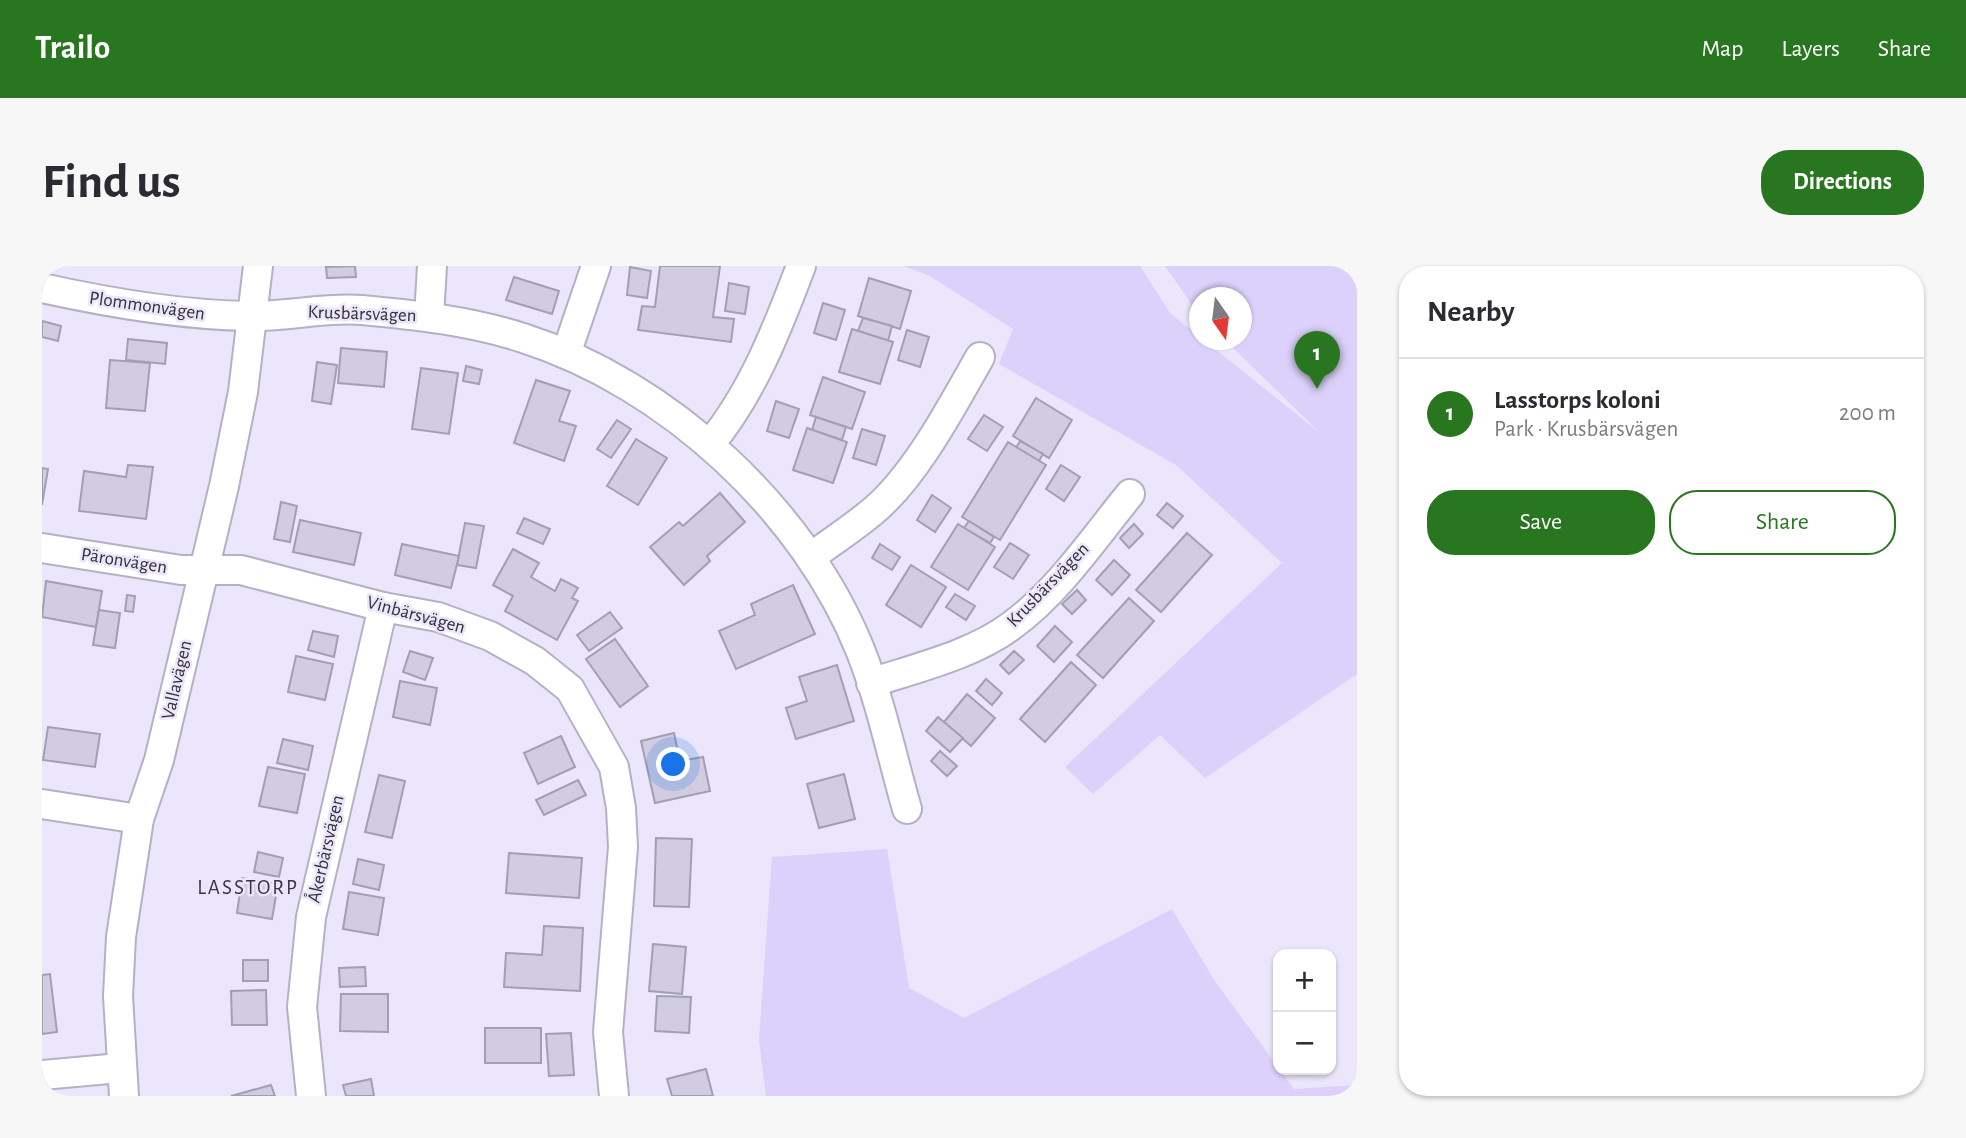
<!DOCTYPE html>
<meta charset="utf-8">
<style>
:root{--surface:#fff;--page:#f7f7f7;--text:#2b2b33;--muted:#7c7c81;--line:#e1e1e2;--accent:#287720}
body{margin:0;font-family:"Alegreya Sans",sans-serif;background:var(--page);color:var(--text)}
.controls{position:absolute;right:21px;bottom:21px;display:grid;overflow:hidden;border-radius:14px;box-shadow:0 2px 5px #0004}
.controls button{width:63px;height:63px;display:grid;place-items:center;padding:0;border:0;border-bottom:2px solid var(--line);background:var(--surface);color:var(--text);font:35px sans-serif}
.compass{position:absolute;left:1147px;top:21px;width:63px;height:63px;border-radius:50%;background:var(--surface);box-shadow:0 2px 5px #0004;rotate:166deg}
.you{position:absolute;left:632px;top:499px;width:24px;height:24px;margin:-18px;border:5px solid #fff;border-radius:50%;background:#1a73e8;box-shadow:0 0 0 10px #1a73e833}
.badge{display:grid;place-items:center;width:46px;height:46px;border-radius:50%;background:var(--accent);color:#fff;font-size:23px;font-weight:700}
.pin{position:absolute;translate:-50% -58px;filter:drop-shadow(0 2px 4px #0008)}
.pin::after{content:'';position:absolute;top:37px;width:24px;height:21px;background:inherit;clip-path:polygon(0 0,100% 0,50% 100%)}
.list{margin:0;padding:0;list-style:none}
h2{display:flex;justify-content:space-between;align-items:center;height:91px;margin:0;padding:0 28px;font-size:30px}
h2 small{font-size:23px;font-weight:400;color:var(--muted)}
.list li{display:grid;grid-template-columns:46px 1fr auto;gap:21px;align-items:center;box-sizing:border-box;height:112px;padding:0 28px;border-top:2px solid var(--line)}
.list b{display:block;font-size:26px;white-space:nowrap}
.list p{margin:0;font-size:23px;white-space:nowrap;color:var(--muted)}
.list em{font-size:23px;font-style:normal;color:var(--muted)}
.actions{display:flex;gap:14px;padding:21px 28px}
.actions a{flex:1;padding:16px 0;border:2px solid var(--accent);border-radius:28px;text-align:center;font-size:24px;color:var(--accent)}
.actions .main{background:var(--accent);color:#fff}
.map{position:relative;flex:none;width:1315px;height:830px;overflow:hidden;border-radius:28px}
header{display:flex;align-items:center;gap:42px;box-sizing:border-box;height:98px;padding:0 35px;background:var(--accent);color:#fff}
header strong{font-size:33px}
nav{display:flex;gap:38px;margin-inline-start:auto;font-size:24px}
.intro{display:flex;align-items:center;justify-content:space-between;box-sizing:border-box;height:168px;padding:0 42px}
h1{margin:0;font-size:49px}
.button{padding:18px 32px;border-radius:28px;background:var(--accent);color:#fff;font-size:24px;font-weight:700}
main{display:flex;gap:42px;padding:0 42px}
aside{flex:1;background:var(--surface);border-radius:28px;box-shadow:0 2px 5px #0004}
.map>svg:first-child{display:block}
.green{fill:#dbd1fa}
.building{fill:#d1cce0;stroke:#a39fb2;stroke-width:2}
.lines{fill:none;stroke-linecap:round;stroke-linejoin:round}
.minor-casing{stroke:#b5b1c4;stroke-width:32}
.minor{stroke:#fff;stroke-width:28}
.labels{text-anchor:middle;dominant-baseline:central;stroke-width:5;stroke-linejoin:round;paint-order:stroke}
.street-label{font-size:19px;fill:#323038;stroke:#ebe6fb}
.neighbourhood-label{font-size:21px;letter-spacing:2px;fill:#393544;stroke:#ebe6fb}
</style>
<header>
<strong>Trailo</strong>
<nav><a>Map</a><a>Layers</a><a>Share</a></nav>
</header>
<div class="intro"><h1>Find us</h1><a class="button">Directions</a></div>
<main>
<div class="map">
<svg width="1315" height="830" viewBox="0 0 1315 830">
<rect width="100%" height="100%" fill="#ebe6fb"/>
<g class="green">
<path d="M862,0H1098L1128,47L1278,167L1183,74H1199V32H1157V49L1123,0H1315V408L1163,512L1118,469L1051,528L1023,501L1240,297L1134,199L957,98L971,63L888,10Z"/>
<path d="M845,583L867,722L922,752L1130,643L1172,714L1252,823L1315,819V830H724L717,774L730,591Z"/>
</g>
<g class="building">
<path d="M313,0L314,11L285,12L284,1Z"/>
<path d="M618,0H678L671,51L692,53L689,76L596,64L600,40L613,41Z"/>
<path d="M588,1L609,5L605,32L585,29Z"/>
<path d="M472,11L517,25L510,48L464,34Z"/>
<path d="M827,12L869,25L858,63L816,50Z"/>
<path d="M687,17L707,21L703,48L683,45Z"/>
<path d="M781,37L803,44L794,74L772,67Z"/>
<path d="M821,52L850,60L846,75L816,65Z"/>
<path d="M0,55L19,60L16,75L0,71Z"/>
<path d="M810,63L851,76L838,118L797,106Z"/>
<path d="M865,64L887,71L878,101L856,94Z"/>
<path d="M86,73L125,77L123,98L84,94Z"/>
<path d="M299,82L345,86L342,121L296,117Z"/>
<path d="M68,94L108,97L103,145L64,142Z"/>
<path d="M275,96L295,99L289,138L270,135Z"/>
<path d="M424,100L440,104L437,118L421,115Z"/>
<path d="M379,102L416,107L407,168L370,163Z"/>
<path d="M781,111L823,126L810,163L768,149Z"/>
<path d="M494,114L528,125L517,155L534,160L522,195L472,177Z"/>
<path d="M994,132L1030,154L1007,192L971,170Z"/>
<path d="M734,135L757,143L747,172L725,165Z"/>
<path d="M942,149L961,161L945,185L926,173Z"/>
<path d="M774,151L804,161L800,174L770,164Z"/>
<path d="M575,154L589,163L569,192L555,183Z"/>
<path d="M765,162L805,176L791,217L751,204Z"/>
<path d="M820,163L843,170L834,199L811,192Z"/>
<path d="M594,173L625,192L596,239L565,220Z"/>
<path d="M978,175L1001,188L997,195L974,182Z"/>
<path d="M966,176L1004,199L958,274L920,251Z"/>
<path d="M86,199L111,201L104,253L37,245L42,205L84,211Z"/>
<path d="M1019,199L1038,211L1022,235L1004,223Z"/>
<path d="M0,202L6,203L0,239Z"/>
<path d="M678,227L703,256L665,290L668,295L642,319L608,281L637,256L641,260Z"/>
<path d="M890,229L909,242L893,266L875,254Z"/>
<path d="M239,236L255,240L248,276L232,273Z"/>
<path d="M1125,237L1141,250L1131,262L1115,249Z"/>
<path d="M482,252L508,263L501,278L475,267Z"/>
<path d="M258,254L319,267L312,299L251,286Z"/>
<path d="M927,255L952,271L948,277L922,262Z"/>
<path d="M423,257L442,260L434,302L415,299Z"/>
<path d="M916,258L953,281L926,324L889,301Z"/>
<path d="M1092,258L1101,268L1087,282L1078,272Z"/>
<path d="M1145,267L1170,289L1119,346L1094,324Z"/>
<path d="M968,277L987,289L971,313L952,301Z"/>
<path d="M360,278L417,290L409,322L353,309Z"/>
<path d="M838,278L858,291L850,304L830,292Z"/>
<path d="M471,283L497,297L489,311L513,325L519,313L536,322L530,332L536,335L515,374L463,345L471,330L451,319Z"/>
<path d="M1072,294L1088,309L1070,329L1054,314Z"/>
<path d="M869,299L904,321L879,361L844,339Z"/>
<path d="M4,315L60,325L54,361L0,351Z"/>
<path d="M751,319L773,368L694,403L677,365L713,349L709,338Z"/>
<path d="M1035,324L1044,334L1030,348L1020,338Z"/>
<path d="M913,328L933,340L924,354L904,341Z"/>
<path d="M85,329L93,330L91,346L83,345Z"/>
<path d="M1087,332L1112,355L1061,412L1035,389Z"/>
<path d="M57,344L78,347L73,382L51,379Z"/>
<path d="M568,346L580,362L547,385L535,369Z"/>
<path d="M1013,360L1030,376L1012,396L995,380Z"/>
<path d="M271,365L296,370L292,391L266,384Z"/>
<path d="M573,373L606,420L578,441L544,393Z"/>
<path d="M368,385L391,392L383,414L361,406Z"/>
<path d="M972,385L982,394L967,408L958,399Z"/>
<path d="M254,390L291,398L283,434L246,426Z"/>
<path d="M1029,396L1054,419L1003,476L978,453Z"/>
<path d="M795,399L812,455L754,473L744,442L765,435L757,411Z"/>
<path d="M944,413L960,427L950,439L934,425Z"/>
<path d="M358,415L395,422L388,459L351,451Z"/>
<path d="M925,428L953,452L929,480L902,456Z"/>
<path d="M896,451L921,472L908,486L884,465Z"/>
<path d="M6,461L58,468L53,501L1,494Z"/>
<path d="M632,467L638,495L661,491L668,525L613,537L599,475Z"/>
<path d="M519,470L533,501L496,518L482,487Z"/>
<path d="M241,473L271,480L266,504L235,497Z"/>
<path d="M898,485L915,500L905,510L889,495Z"/>
<path d="M226,501L263,508L255,547L217,540Z"/>
<path d="M802,508L813,553L777,562L765,518Z"/>
<path d="M337,509L363,515L350,572L323,566Z"/>
<path d="M536,514L544,529L502,549L494,534Z"/>
<path d="M614,572L650,573L647,641L612,640Z"/>
<path d="M216,586L241,592L237,611L212,606Z"/>
<path d="M467,587L540,592L537,632L464,627Z"/>
<path d="M316,593L342,599L337,624L311,618Z"/>
<path d="M200,612L236,618L230,653L195,647Z"/>
<path d="M307,626L342,632L336,669L301,663Z"/>
<path d="M502,660L541,662L538,725L462,721L464,687L500,689Z"/>
<path d="M611,678L644,681L640,728L607,725Z"/>
<rect x="201" y="694" width="25" height="21"/>
<path d="M323,701L324,720L298,721L297,702Z"/>
<path d="M8,708L15,766L0,768V709Z"/>
<path d="M224,724L225,759H190L189,725Z"/>
<path d="M299,728H346V766L298,765Z"/>
<path d="M615,730L649,731L647,767L613,765Z"/>
<rect x="443" y="762" width="56" height="35"/>
<path d="M529,767L532,809L507,810L504,768Z"/>
<path d="M664,803L671,830H630L625,813Z"/>
<path d="M329,813L332,830H304L301,819Z"/>
<path d="M229,819L233,830H189Z"/>
</g>
<g class="lines">
<defs>
<g id="minor">
<path d="M0,22C68,37 137,49 207,50C245,51 282,41 320,44C374,49 429,55 481,72C626,118 763,245 819,386C839,437 850,491 865,543"/>
<path d="M387,51L390,0"/>
<path d="M524,88L554,0"/>
<path d="M668,178C710,128 736,61 759,0"/>
<path d="M0,282L139,304H199L341,341L396,351L448,370L493,395L528,423L572,501L579,542L581,581L566,766L572,830"/>
<path d="M769,291C789,276 811,262 830,246C873,211 910,140 938,91"/>
<path d="M829,417C874,402 930,389 969,360C1016,326 1052,272 1088,228"/>
<path d="M0,538L97,553"/>
<path d="M0,809L78,802"/>
<path d="M82,830L76,730L79,671L97,553L117,494L182,220L201,126L216,0"/>
<path d="M269,830L260,741L269,651L341,341"/>
</g>
</defs>
<use href="#minor" class="minor-casing"/>
<use href="#minor" class="minor"/>
</g>
<g class="labels">
<g class="street-label">
<text transform="translate(105 40) rotate(8)">Plommonvägen</text>
<text transform="translate(320 48) rotate(2)">Krusbärsvägen</text>
<text transform="translate(82 295) rotate(9)">Päronvägen</text>
<text transform="translate(1006 319) rotate(-46)">Krusbärsvägen</text>
<text transform="translate(374 349) rotate(15)">Vinbärsvägen</text>
<text transform="translate(135 414) rotate(-77)">Vallavägen</text>
<text transform="translate(284 583) rotate(-77)">Åkerbärsvägen</text>
</g>
<g class="neighbourhood-label">
<text x="206" y="621">LASSTORP</text>
</g>
</g>
</svg>
<div class="controls">
<button>+</button>
<button>−</button>
</div>
<svg class="compass" viewBox="-18 -18 36 36"><path d="M0-13l5 13h-10z" fill="#e53935"/><path d="M0 13l5-13h-10z" fill="#7c7c81"/></svg>
<div class="you"></div>
<div class="pin badge" style="left:1275px;top:123px">1</div>
</div>
<aside>
<h2>Nearby<small></small></h2>
<ul class="list">
<li><span class="badge">1</span><div><b>Lasstorps koloni</b><p>Park · Krusbärsvägen</p></div><em>200 m</em></li>
</ul>
<div class="actions"><a class="main">Save</a><a>Share</a></div>
</aside>
</main>
